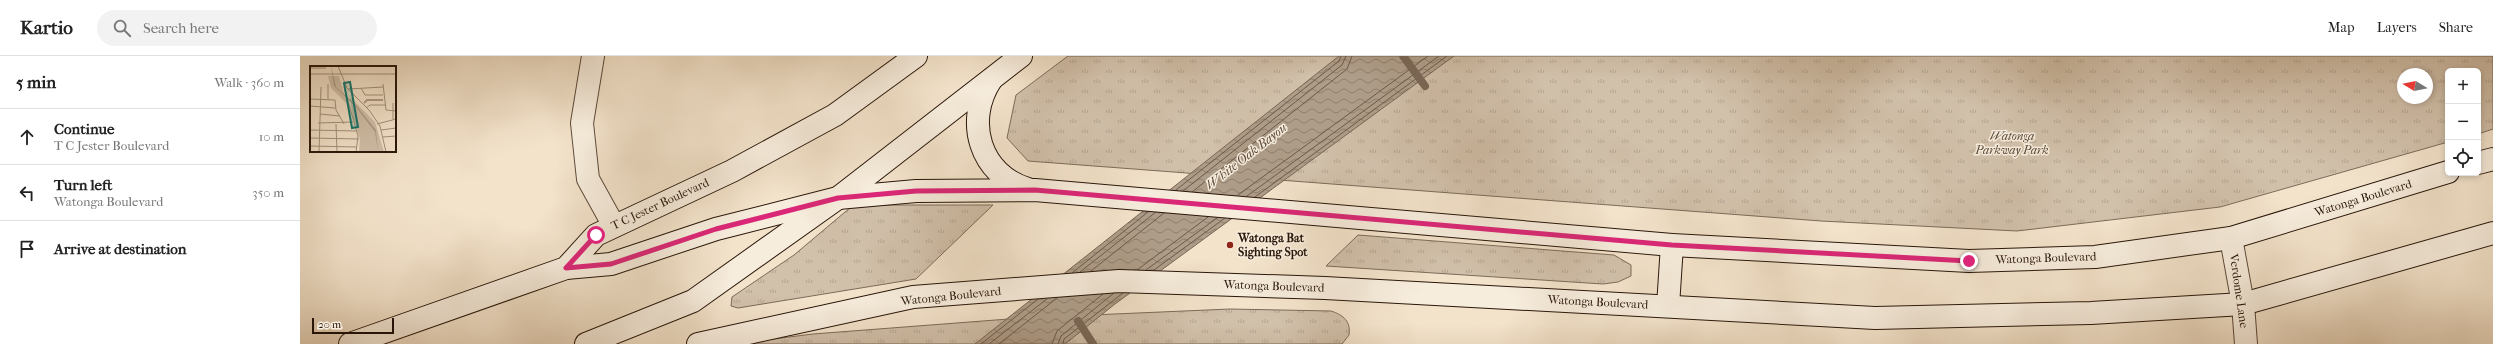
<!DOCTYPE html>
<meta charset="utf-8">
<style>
:root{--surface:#fff;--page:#f2f2f2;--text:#222;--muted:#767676;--line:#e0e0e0}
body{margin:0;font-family:"IM FELL French Canon",serif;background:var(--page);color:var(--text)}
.controls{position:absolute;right:12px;top:12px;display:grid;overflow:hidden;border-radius:6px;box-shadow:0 2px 6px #0003}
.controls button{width:36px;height:36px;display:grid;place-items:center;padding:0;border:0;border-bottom:1px solid var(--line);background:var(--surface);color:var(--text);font:20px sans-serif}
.compass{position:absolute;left:2097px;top:12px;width:36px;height:36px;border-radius:50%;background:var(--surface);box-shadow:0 2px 6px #0003;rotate:280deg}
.scale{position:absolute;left:12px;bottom:10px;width:82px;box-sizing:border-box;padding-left:4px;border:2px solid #291609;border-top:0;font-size:11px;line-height:14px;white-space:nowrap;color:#291609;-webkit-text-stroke:3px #f7eddd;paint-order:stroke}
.stop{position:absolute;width:12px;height:12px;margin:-9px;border:3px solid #db2777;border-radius:50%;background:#fff}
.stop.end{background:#db2777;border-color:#fff;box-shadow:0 1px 4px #0008}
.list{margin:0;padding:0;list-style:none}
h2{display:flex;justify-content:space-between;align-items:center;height:52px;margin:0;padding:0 16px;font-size:17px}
h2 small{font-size:13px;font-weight:400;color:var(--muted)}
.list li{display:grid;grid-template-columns:26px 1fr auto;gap:12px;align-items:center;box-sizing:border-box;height:56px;padding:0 16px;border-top:1px solid var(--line)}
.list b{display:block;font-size:15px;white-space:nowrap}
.list p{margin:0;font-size:13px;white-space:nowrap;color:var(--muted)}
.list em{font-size:13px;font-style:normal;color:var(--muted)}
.icon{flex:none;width:22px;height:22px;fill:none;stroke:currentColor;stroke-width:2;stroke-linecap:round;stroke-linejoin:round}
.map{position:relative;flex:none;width:2193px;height:288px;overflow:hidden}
header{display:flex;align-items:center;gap:24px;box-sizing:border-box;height:56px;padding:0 20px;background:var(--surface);border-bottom:1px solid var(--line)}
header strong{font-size:19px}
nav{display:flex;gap:22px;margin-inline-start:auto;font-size:14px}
.search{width:280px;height:36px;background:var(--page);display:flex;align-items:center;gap:10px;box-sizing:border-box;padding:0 14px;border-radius:22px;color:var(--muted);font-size:15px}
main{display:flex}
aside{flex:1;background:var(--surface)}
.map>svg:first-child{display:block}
.park{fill:url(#park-tufts);stroke:#7d6b5a;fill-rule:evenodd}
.water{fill:url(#water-waves);stroke:#796756}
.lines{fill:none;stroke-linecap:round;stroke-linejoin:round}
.shore{stroke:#6c5a49;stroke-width:1}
.stream{stroke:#796756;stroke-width:8}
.minor-casing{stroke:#5c493a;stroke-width:24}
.secondary-casing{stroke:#291609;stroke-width:24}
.minor{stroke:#f7eddd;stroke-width:22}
.secondary{stroke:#f7eddd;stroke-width:22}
.route{stroke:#db2777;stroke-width:5}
.poi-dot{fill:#8f2418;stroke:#f7eddd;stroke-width:1.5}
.labels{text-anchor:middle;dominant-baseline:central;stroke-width:3;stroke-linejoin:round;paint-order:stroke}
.park-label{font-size:12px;font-style:italic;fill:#5b4939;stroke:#f7eddd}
.street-label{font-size:12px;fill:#291609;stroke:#f7eddd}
.poi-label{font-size:12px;font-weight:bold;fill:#291609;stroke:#f7eddd;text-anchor:start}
.water-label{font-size:13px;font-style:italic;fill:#5e4c3c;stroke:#f7eddd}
.inset-river{fill:none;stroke:#ae9d89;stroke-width:2}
.inset-road{fill:none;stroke:#a2917d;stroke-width:1}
.view{fill:#0f766e;fill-opacity:0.15;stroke:#0f766e;stroke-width:2}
.inset-edge{fill:none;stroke:#291609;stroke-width:2}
</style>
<header>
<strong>Kartio</strong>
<div class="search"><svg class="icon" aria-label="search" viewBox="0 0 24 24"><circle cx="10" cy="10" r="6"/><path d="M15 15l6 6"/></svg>Search here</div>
<nav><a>Map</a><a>Layers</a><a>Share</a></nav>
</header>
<main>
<aside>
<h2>5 min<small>Walk · 360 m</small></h2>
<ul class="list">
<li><svg class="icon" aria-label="ahead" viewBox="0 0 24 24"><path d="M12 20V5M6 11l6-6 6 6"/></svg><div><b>Continue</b><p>T C Jester Boulevard</p></div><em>10 m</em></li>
<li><svg class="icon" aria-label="left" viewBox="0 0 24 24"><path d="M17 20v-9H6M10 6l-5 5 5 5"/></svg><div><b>Turn left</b><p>Watonga Boulevard</p></div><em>350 m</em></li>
<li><svg class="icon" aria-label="arrive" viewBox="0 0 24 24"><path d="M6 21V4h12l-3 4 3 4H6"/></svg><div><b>Arrive at destination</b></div></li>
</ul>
</aside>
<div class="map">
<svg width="2193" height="288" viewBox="0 0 2193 288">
<defs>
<pattern id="park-tufts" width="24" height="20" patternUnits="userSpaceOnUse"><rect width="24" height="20" fill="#d1c0aa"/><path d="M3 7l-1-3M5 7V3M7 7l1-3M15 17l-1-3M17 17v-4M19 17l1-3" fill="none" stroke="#b3a491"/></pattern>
<pattern id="water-waves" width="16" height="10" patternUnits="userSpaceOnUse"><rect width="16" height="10" fill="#ae9d89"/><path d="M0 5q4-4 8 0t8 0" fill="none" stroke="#8e7f6e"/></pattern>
</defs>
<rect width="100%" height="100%" fill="#f3e3cb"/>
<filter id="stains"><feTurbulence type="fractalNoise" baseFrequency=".005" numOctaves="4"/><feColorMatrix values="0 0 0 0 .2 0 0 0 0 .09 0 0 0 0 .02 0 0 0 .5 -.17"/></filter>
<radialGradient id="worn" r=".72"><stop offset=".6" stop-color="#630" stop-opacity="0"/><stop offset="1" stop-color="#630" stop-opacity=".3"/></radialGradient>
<g class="park">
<path d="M768,0H2193V73L2178,78V15H2148V86L1920,151L1717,175L1521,165L728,105L707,82L716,39ZM2103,18H2127V42H2103Z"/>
<path d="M577,149H693L616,223L438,252L431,250L432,241L494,199L551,151Z"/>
<path d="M1058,179L1314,199L1331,209V220L1318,226L1303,228L1026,210Z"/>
<path d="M930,253L1031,255C1044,259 1051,266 1049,279L1042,288H433L513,278L722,262Z"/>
</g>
<path class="water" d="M1039,0H1154L815,248L765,288H675Z"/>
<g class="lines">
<g class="shore">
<path d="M876,134L1039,5L1041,0"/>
<path d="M883,135L1042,9L1046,0"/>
<path d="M892,136L1047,13L1052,0"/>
<path d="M938,139L1128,0"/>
<path d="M947,140L1139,0"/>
<path d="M955,141L1147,0"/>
<path d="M837,214L908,161"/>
<path d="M846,214L917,162"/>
<path d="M854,214L925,162"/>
<path d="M791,215L864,157"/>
<path d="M780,216L856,156"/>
<path d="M772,217L848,156"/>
<path d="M681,288L738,243"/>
<path d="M689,288L747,243"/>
<path d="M699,288L757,242"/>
<path d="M752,288L757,275L803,238"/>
<path d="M758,288L761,280L814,237"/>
<path d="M763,288L764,283L823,237"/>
</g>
<g class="stream">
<path d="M1103,0L1125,30"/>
<path d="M778,265L793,288"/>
</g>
<defs>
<g id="minor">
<path d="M293,0L282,67L288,123L314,170"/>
<path d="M1931,182L1943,248L1946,288"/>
</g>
<g id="secondary">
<path d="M691,24C664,65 680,119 728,133"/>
<path d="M2178,107L2193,103"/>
<path d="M266,212L311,208L416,173L538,142L616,135L735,134L1372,189L1669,205L1795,201L1931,182L2148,116"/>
<path d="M1368,250L1372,189"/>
<path d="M50,288L266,212L296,179L432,115L535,59L616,0"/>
<path d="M286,288L393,245L538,142L721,0"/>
<path d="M398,288L613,241L819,225L1025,232L1575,262L1791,257L1943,248L2193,177"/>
</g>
</defs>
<use href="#minor" class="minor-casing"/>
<use href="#secondary" class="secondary-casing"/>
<use href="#minor" class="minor"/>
<use href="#secondary" class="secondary"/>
</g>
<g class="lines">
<path class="route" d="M296,179L266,212L311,208L416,173L538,142L616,135L735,134L1372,189L1669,205"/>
</g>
<circle class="poi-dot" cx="930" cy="189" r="4"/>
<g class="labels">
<g class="park-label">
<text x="1712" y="80">Watonga<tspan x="1712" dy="14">Parkway Park</tspan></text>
</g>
<g class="street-label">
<text transform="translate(2063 142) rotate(-17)">Watonga Boulevard</text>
<text transform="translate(360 148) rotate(-25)">T C Jester Boulevard</text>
<text transform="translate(1746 202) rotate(-2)">Watonga Boulevard</text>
<text transform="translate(974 230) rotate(2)">Watonga Boulevard</text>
<text transform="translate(1939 235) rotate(82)">Verdome Lane</text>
<text transform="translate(651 240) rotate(-6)">Watonga Boulevard</text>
<text transform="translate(1298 246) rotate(3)">Watonga Boulevard</text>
</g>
<g class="poi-label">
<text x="938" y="182">Watonga Bat<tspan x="938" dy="14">Sighting Spot</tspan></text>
</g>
<g class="water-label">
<text transform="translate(946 100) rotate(-38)">White Oak Bayou</text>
</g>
</g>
<g transform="translate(10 10)">
<rect width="86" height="86" fill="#f3e3cb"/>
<path d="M18,10H29L37,38L21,22ZM40,31L65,56L74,86H49L50,73L43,52Z" fill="#d1c0aa"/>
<path d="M21,0L26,21L45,38L66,64L68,86L65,66L46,41L24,20Z" fill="#ae9d89"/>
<path class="inset-river" d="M54,37L57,34H73"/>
<path class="inset-road" d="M28,0L37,22L59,44L70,60L76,86M0,2H16M0,8H86M73,18L76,44L86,45M34,21L48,70L46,86M51,22L55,29H73M38,23L73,21M0,33L25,34L26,44L34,58M18,33V18M83,37V53M0,40L25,42M56,42L60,39H76M10,48L30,50M8,57L43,56M26,58L27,86M67,58L86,53M0,64L47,65M71,64L86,62M73,71L86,70M0,72L49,73M0,80L47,81M9,86L11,21"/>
<path class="view" d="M40,16L48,61L42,62L34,17Z"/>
<rect width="86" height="86" class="inset-edge"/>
</g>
<rect width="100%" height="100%" filter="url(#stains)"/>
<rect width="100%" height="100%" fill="url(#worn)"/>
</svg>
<div class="controls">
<button>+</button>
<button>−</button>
<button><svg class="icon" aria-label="locate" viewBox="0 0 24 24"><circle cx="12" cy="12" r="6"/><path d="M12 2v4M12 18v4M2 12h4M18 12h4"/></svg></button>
</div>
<svg class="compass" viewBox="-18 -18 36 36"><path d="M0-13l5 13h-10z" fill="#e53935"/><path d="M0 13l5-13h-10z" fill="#767676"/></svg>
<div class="scale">20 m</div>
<div class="stop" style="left:296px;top:179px"></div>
<div class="stop end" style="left:1669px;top:205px"></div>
</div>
</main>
